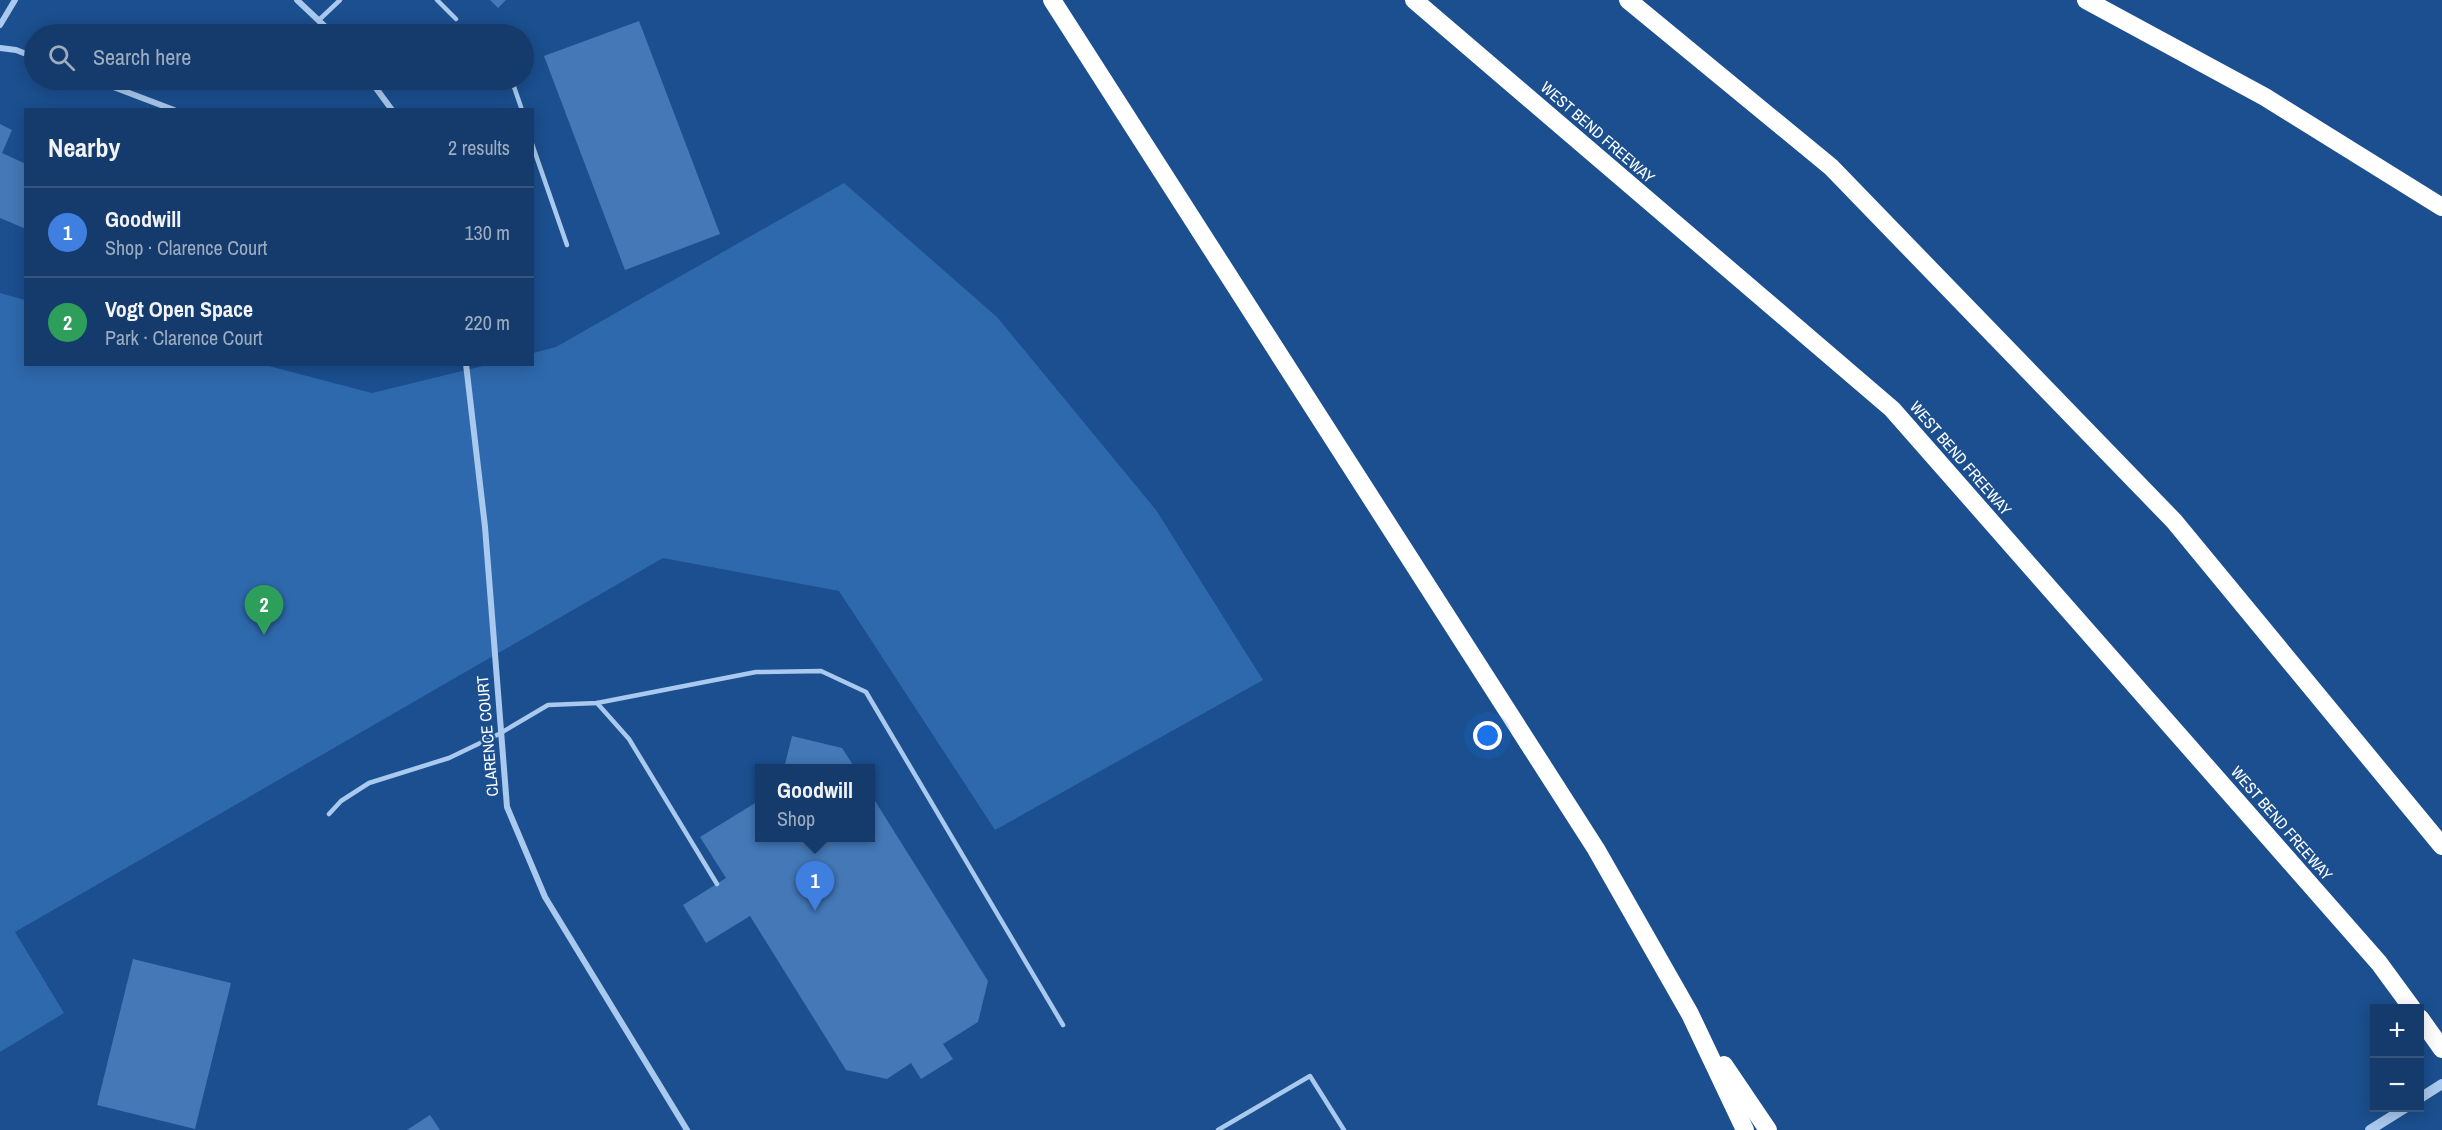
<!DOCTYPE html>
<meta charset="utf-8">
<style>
:root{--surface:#143b6b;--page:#214673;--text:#f1f3f6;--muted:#9dadc1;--line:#33557e;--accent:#ffd166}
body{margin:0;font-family:"Archivo Narrow",sans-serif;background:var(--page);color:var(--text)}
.controls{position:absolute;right:18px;bottom:18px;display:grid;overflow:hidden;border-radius:0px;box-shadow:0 3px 15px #0003}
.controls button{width:54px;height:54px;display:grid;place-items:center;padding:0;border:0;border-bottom:2px solid var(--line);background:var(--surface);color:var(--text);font:30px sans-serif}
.you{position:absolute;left:1488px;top:736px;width:21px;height:21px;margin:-15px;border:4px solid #fff;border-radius:50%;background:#1a73e8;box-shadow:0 0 0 9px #1a73e833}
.badge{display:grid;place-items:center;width:39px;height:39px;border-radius:50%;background:var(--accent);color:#fff;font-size:20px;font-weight:700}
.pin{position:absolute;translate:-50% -50px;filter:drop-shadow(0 2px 3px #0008)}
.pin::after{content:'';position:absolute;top:32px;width:21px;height:18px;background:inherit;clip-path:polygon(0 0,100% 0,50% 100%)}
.popup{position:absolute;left:755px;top:764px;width:120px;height:78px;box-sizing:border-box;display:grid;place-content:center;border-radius:0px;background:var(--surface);filter:drop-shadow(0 2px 4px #0005);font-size:20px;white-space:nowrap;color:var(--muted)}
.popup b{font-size:22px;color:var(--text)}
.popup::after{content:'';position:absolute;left:50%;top:100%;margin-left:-12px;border:12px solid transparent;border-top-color:var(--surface)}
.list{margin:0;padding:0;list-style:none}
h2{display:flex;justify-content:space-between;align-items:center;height:78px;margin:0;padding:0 24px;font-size:26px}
h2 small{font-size:20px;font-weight:400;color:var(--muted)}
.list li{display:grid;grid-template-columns:39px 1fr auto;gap:18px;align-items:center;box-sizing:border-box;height:90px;padding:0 24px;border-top:2px solid var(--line)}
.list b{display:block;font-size:22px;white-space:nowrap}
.list p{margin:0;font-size:20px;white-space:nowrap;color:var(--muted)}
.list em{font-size:20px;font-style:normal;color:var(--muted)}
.icon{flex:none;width:33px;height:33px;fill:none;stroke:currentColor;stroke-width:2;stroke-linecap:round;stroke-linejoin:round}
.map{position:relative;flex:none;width:2442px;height:1130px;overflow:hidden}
.search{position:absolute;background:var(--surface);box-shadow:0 3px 15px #0003;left:24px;top:24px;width:510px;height:66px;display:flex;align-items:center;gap:15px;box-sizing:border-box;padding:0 21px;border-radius:33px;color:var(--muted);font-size:22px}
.panel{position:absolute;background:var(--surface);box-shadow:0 3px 15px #0003;left:24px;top:108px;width:510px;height:258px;border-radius:0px}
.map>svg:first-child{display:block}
.green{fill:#2e69ad}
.building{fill:#4478b7}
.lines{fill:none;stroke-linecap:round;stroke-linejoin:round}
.service{stroke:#a9c9ee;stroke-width:4.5}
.minor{stroke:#a9c9ee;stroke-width:6}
.tertiary{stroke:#a9c9ee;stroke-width:10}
.motorway{stroke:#fff;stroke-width:18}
.labels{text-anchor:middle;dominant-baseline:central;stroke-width:4.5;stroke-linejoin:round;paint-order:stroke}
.street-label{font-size:16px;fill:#fff;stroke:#1b4f8f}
</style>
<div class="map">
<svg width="2442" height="1130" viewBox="0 0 2442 1130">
<rect width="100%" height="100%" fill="#1b4f8f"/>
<path class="green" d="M844,183L997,317L1156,510L1263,680L995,830L839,591L663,558L15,932L64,1013L0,1052V293L25,300L26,364L265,365L372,393L487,365L532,364L533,353L556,347Z"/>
<g class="building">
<path d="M490,0H506L498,8Z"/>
<path d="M639,21L720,234L625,270L544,56Z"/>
<path d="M0,124L12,130L2,153L26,164V229L0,218Z"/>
<path d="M792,736L842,748L855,768H784Z"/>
<path d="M870,793L988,981L978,1022L943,1044L953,1059L921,1079L911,1063L887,1079L846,1070L750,916L706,943L683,905L726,878L700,837L760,800V838H870Z"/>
<path d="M133,959L231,983L195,1129L97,1105Z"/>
<path d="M430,1115L440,1130H407Z"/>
</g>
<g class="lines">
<g class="service">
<path d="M437,0L456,19"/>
<path d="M320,19L340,0"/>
<path d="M512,81L522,110"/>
<path d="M532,144L567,245"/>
<path d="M597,703L629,739L717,884"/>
<path d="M329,814L341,801L369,783L449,758L499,734L548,705L597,703L756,672L821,671L866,692L1063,1025"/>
<path d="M1218,1130L1310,1076L1344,1130"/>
</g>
<g class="minor">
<path d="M297,0L333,34"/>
<path d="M0,25L15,0"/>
<path d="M0,48L16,50L34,57"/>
<path d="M95,80L174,110"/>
<path d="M370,80L392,110"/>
<path d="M466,364L485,527L507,807L545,897L687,1130"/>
</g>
<g class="tertiary">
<path d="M2420,1098L2442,1084"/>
<path d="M2370,1130L2405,1108"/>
</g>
<g class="motorway">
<path d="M1052,0L1596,849L1690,1014L1745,1130"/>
<path d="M1414,0L1892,409L2379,963L2412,1008"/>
<path d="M1628,0L1831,167L2174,521L2442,846"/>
<path d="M2086,0L2265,97L2442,207"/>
<path d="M2420,1018L2442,1049"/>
<path d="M1724,1065L1768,1130"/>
</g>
</g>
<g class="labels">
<g class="street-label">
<text transform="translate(1598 132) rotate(41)">WEST BEND FREEWAY</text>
<text transform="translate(1961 458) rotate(49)">WEST BEND FREEWAY</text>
<text transform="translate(487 736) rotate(-95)">CLARENCE COURT</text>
<text transform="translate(2282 823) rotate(49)">WEST BEND FREEWAY</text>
</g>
</g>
</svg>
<div class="controls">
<button>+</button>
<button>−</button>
</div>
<div class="you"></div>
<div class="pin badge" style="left:815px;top:911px;background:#3f7fe0">1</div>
<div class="popup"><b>Goodwill</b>Shop</div>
<div class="pin badge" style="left:264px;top:635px;background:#2e9e5b">2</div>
<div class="search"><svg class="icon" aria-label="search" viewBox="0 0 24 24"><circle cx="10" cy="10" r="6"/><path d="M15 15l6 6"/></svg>Search here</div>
<section class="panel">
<h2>Nearby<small>2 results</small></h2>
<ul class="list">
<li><span class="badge" style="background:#3f7fe0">1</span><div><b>Goodwill</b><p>Shop · Clarence Court</p></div><em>130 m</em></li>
<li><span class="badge" style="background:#2e9e5b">2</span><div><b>Vogt Open Space</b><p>Park · Clarence Court</p></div><em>220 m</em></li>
</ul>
</section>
</div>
